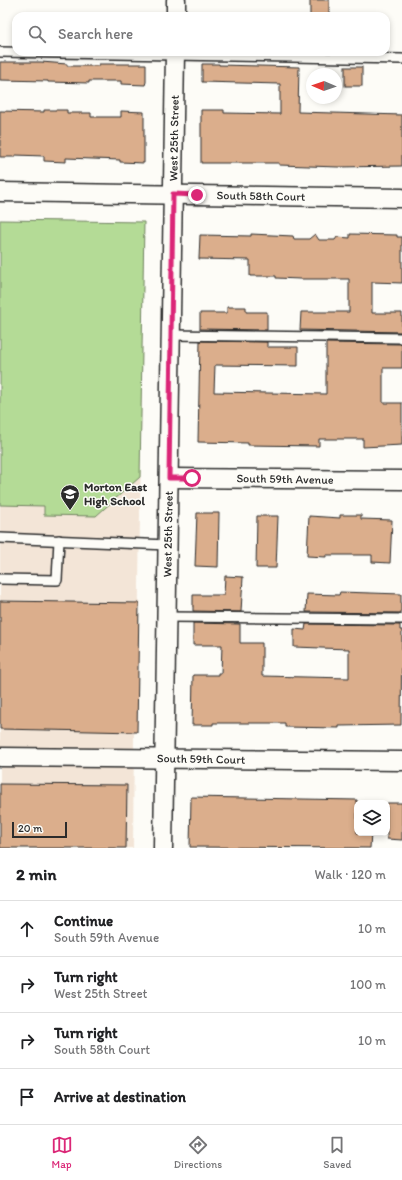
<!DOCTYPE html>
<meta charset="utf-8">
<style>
:root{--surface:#fff;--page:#f2f2f2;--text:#202124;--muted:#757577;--line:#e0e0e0;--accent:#db2777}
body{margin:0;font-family:Itim,sans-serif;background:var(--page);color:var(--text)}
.controls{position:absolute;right:12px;bottom:12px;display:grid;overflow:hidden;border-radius:8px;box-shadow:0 2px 6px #0003}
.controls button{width:36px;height:36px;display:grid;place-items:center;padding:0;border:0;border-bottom:1px solid var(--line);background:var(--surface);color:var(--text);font:20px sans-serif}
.compass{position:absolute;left:306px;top:68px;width:36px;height:36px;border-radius:50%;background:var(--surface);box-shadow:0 2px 6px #0003;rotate:272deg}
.scale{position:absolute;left:12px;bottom:10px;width:55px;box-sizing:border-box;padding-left:4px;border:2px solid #2b2b2b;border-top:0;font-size:11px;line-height:14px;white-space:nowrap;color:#2b2b2b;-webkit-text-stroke:3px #fdfcf7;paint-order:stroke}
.stop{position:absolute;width:12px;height:12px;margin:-9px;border:3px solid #db2777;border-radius:50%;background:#fff}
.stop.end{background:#db2777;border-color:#fff;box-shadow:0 1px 4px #0008}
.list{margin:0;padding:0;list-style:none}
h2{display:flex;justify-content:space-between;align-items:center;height:52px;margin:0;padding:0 16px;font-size:17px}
h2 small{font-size:13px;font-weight:400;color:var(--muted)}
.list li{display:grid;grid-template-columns:26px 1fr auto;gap:12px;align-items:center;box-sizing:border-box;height:56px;padding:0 16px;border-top:1px solid var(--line)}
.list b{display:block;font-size:15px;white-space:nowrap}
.list p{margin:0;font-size:13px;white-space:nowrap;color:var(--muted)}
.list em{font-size:13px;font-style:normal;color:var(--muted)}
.icon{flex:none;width:22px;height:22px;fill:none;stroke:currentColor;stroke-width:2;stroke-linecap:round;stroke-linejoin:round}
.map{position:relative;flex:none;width:402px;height:848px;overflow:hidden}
.search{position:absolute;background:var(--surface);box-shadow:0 2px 6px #0003;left:12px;right:12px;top:12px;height:44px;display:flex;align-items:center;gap:10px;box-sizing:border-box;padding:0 14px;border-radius:12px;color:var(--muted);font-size:15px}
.sheet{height:276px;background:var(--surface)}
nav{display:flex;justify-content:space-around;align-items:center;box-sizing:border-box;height:56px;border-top:1px solid var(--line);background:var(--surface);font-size:11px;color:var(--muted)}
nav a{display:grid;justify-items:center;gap:2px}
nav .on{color:var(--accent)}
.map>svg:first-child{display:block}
.built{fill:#f3e5d7}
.green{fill:#b4db96;stroke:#708360}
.building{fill:#dbae8c;stroke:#2b2b2b}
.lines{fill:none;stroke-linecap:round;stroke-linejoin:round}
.lane-casing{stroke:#2b2b2b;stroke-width:12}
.street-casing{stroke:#2b2b2b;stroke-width:21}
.lane{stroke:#fdfcf7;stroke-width:9}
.street{stroke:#fdfcf7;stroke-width:18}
.route{stroke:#db2777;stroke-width:5}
.labels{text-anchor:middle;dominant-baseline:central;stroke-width:3;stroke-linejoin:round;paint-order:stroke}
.street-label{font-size:12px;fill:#2b2b2b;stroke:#fdfcf7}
.poi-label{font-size:12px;font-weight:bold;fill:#2b2b2b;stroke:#fdfcf7;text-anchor:start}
</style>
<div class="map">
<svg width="402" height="848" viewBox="0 0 402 848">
<rect width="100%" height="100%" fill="#fdfcf7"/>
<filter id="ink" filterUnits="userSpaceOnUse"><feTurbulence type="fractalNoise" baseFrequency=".025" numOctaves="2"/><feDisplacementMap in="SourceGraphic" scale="8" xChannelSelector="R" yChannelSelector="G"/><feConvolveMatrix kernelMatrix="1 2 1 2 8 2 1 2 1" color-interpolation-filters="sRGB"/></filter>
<g filter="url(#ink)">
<path class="built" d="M0,220L144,222L137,732L134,734L133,848H0Z"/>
<path class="green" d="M0,220L144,222L140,477L96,516L44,515V506L0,505Z"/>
<g class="building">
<rect x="310" y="0" width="19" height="16"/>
<path d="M0,62H41L67,64V66H99V64H146V82L145,85L121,84V81H89V83L48,82V81L0,80Z"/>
<path d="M202,64H219V65L299,67L298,112L402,115V166L338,167L279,165V163H201V110H224V113L280,114V84L202,82Z"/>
<rect x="345" y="67" width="17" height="19"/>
<path d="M44,110H67V113H91V117H121V111L144,112V163L120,162V160L66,158V162L44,161V156L15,155V157H0V111L44,112Z"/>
<path d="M251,234L293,236L294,239H309L315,234L319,240H335L337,237L350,238V234L397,235V237H402V283L372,282V313H402V332L300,330L301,312H349V279H300L276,278V276H250V260L199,259L200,235L251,236Z"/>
<path d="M227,307H246V312H267V330L200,329V313H227Z"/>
<path d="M200,341L267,342V347H298V366L215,365L214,392L269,393L326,394V343L402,344V368H383V403H402V445L363,447V439H319V446L248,445V443L198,442Z"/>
<path d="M197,513H219L218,567L195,566Z"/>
<path d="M340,515H361V519L392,520L390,563L372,562V555H326V557L307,556L309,516L340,518Z"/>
<path d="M257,516H278L276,568H256Z"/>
<path d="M225,576L243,577L241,612L193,611V595H224Z"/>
<path d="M340,592L401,594V613L306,612L307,594L339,595Z"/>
<path d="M0,601L139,603L137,732L0,729Z"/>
<path d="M193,623L240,624V643H262V676L349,678V649L294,647V629L305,630L306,624L400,625V630H402L401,725L339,726V728L285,727V723H213V725H192L193,675H218V673H221L222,645H193Z"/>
<path d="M0,784L127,785L126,848H0Z"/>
<path d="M191,797L357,800V833H371L370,848L190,847Z"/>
<path d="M387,803H402V840L387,839Z"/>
</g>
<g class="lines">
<defs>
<g id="lane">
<path d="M0,52L402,59"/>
<path d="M171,335L402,338"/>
<path d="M0,538L168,545"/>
<path d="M0,579L57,580L59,540"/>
<path d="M166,617L402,619"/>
</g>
<g id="street">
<path d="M176,16V0"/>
<path d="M0,192L402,198"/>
<path d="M169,478L402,480"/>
<path d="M0,757L402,761"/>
<path d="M163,848L175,52"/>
</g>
</defs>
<use href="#lane" class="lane-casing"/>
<use href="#street" class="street-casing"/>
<use href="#lane" class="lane"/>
<use href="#street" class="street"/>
</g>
</g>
<g class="lines" filter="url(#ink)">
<path class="route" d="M192,478H169L173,194L197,195"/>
</g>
<defs>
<symbol id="school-pin" viewBox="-11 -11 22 30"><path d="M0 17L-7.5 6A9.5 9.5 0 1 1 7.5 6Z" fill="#2b2b2b" stroke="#fdfcf7"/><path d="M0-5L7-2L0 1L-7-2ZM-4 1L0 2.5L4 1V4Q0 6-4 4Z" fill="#fff"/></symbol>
</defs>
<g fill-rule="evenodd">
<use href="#school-pin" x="59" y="483" width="22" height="30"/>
</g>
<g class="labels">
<g class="street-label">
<text transform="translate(174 138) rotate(-89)">West 25th Street</text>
<text transform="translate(261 196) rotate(1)">South 58th Court</text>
<text transform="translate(285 479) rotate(1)">South 59th Avenue</text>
<text transform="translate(168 534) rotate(-89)">West 25th Street</text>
<text transform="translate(201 759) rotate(1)">South 59th Court</text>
</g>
<g class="poi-label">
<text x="84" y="487">Morton East<tspan x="84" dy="14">High School</tspan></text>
</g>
</g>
</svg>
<div class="controls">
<button><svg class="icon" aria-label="layers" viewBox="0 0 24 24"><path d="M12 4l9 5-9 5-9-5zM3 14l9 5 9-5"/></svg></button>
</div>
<svg class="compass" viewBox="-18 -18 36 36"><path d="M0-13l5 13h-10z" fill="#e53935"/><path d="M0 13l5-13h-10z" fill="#757577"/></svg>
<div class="scale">20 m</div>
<div class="stop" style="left:192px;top:478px"></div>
<div class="stop end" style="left:197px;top:195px"></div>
<div class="search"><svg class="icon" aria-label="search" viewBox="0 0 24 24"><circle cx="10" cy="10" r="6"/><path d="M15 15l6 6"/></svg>Search here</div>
</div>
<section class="sheet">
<h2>2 min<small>Walk · 120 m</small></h2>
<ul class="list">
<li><svg class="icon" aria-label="ahead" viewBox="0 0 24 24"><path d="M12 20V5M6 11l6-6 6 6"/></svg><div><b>Continue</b><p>South 59th Avenue</p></div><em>10 m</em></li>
<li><svg class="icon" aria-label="right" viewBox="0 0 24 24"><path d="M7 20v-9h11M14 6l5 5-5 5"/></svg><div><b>Turn right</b><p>West 25th Street</p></div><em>100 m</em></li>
<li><svg class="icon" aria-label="right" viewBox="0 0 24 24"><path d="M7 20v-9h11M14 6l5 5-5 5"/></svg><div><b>Turn right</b><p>South 58th Court</p></div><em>10 m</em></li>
<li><svg class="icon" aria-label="arrive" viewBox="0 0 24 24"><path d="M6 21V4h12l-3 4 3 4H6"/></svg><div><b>Arrive at destination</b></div></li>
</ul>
</section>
<nav>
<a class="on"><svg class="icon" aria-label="map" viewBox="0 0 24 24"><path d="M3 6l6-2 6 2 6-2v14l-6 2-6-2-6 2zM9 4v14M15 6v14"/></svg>Map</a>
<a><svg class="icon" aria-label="directions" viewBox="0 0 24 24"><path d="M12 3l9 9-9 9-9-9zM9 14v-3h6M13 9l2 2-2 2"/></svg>Directions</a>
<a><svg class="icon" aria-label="saved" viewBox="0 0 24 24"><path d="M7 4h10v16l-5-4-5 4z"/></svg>Saved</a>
</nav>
